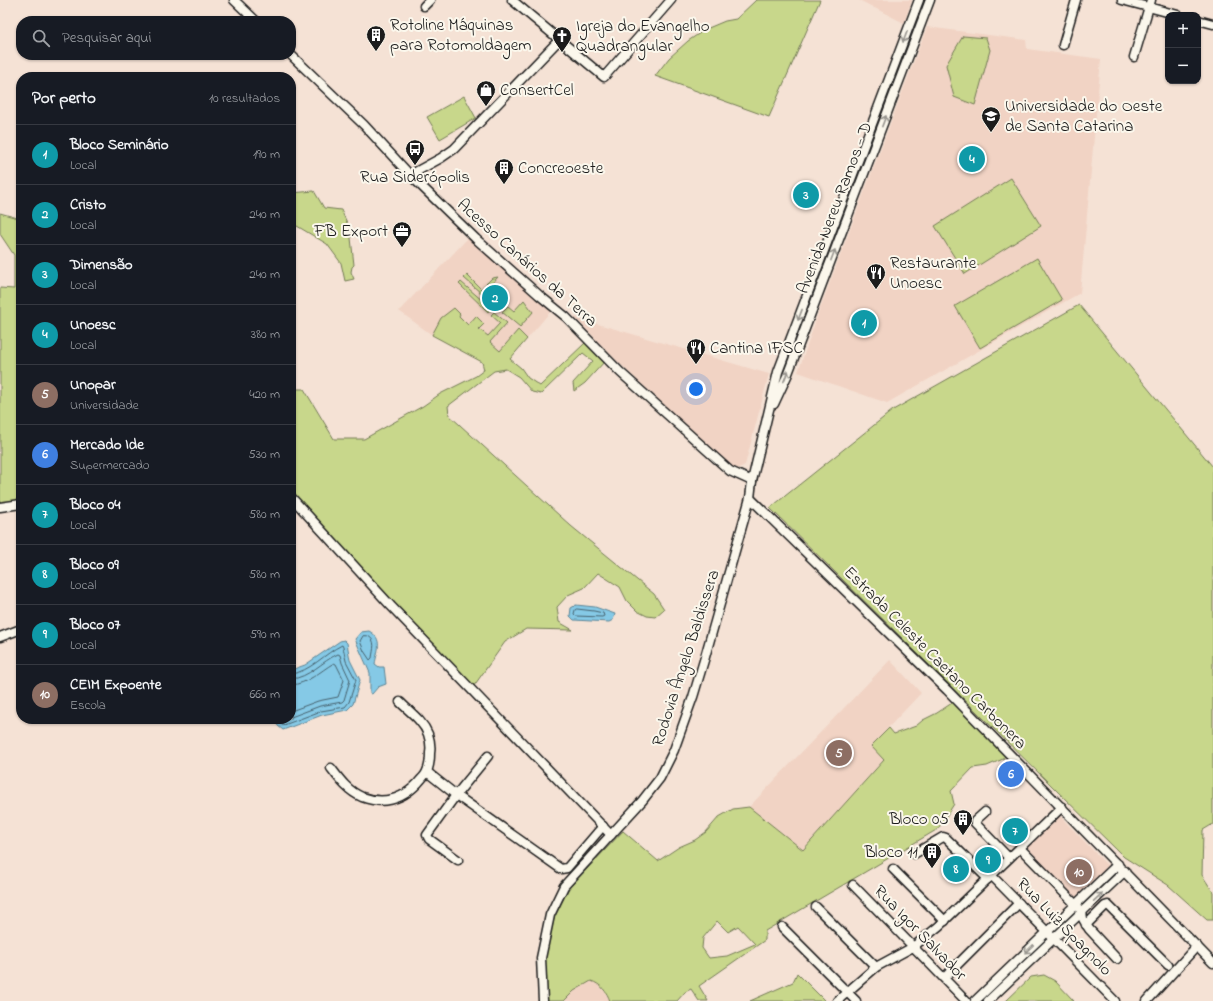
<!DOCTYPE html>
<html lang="pt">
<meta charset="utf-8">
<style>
:root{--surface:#171b24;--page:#20242c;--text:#f1f3f6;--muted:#9ea1a6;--line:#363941;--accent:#d93025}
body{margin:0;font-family:"Indie Flower",sans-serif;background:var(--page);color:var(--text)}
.controls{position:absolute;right:12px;top:12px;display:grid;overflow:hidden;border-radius:8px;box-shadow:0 1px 3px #0004}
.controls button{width:36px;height:36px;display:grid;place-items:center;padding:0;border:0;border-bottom:1px solid var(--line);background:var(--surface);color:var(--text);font:20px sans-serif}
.you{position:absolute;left:696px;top:389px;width:14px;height:14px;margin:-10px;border:3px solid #fff;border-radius:50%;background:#1a73e8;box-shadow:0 0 0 6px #1a73e833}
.badge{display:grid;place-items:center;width:26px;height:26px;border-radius:50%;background:var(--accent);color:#fff;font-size:13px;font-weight:700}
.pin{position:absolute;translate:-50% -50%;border:2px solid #fff;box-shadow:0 1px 4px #0006}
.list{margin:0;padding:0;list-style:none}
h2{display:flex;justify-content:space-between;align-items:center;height:52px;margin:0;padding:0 16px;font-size:17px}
h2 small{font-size:13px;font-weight:400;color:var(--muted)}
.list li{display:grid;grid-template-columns:26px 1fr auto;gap:12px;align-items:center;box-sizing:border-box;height:60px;padding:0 16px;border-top:1px solid var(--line)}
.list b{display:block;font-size:15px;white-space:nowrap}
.list p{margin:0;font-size:13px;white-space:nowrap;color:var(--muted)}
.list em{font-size:13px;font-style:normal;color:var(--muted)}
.icon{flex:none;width:22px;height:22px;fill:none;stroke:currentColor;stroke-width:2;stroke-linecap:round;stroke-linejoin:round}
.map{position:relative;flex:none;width:1213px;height:1001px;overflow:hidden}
.search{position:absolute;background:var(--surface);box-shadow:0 1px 3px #0004;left:16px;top:16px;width:280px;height:44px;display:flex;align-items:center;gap:10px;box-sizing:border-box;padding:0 14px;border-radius:16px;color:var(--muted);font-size:15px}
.panel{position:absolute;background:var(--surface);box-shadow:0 1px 3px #0004;left:16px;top:72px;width:280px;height:652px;border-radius:16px}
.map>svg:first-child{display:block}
.built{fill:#f1d3c4}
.green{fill:#c8d78b;stroke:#727a54;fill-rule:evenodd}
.water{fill:#85c9e6;stroke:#5b8495}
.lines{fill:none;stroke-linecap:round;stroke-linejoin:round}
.shore{stroke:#46616d;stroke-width:1}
.minor-casing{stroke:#1c1c1c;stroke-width:11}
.minor{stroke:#fbf7ec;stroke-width:8}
.oneway{stroke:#97948e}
.labels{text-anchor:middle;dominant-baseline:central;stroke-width:4;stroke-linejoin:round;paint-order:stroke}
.poi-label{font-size:17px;fill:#1c1c1c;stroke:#fbf7ec;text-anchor:start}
.street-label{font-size:17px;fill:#1c1c1c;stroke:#fbf7ec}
</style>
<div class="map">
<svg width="1213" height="1001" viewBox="0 0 1213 1001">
<rect width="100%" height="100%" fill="#f5e2d5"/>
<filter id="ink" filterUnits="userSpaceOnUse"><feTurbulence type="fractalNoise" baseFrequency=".025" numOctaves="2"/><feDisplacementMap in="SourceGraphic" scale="8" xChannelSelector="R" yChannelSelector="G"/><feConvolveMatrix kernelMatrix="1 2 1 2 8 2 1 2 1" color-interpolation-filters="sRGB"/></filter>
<g filter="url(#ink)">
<g class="built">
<path d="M859,0H912L904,23Z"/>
<path d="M927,27L1026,40L1027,49L1101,59L1080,293L887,403L798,372L819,311Z"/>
<path d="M468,238L551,311L510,359L432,335L399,311Z"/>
<path d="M574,317L769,374L745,465L737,469L733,467L709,447L618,362Z"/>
<path d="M890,660L921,693L872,745L884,760L803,850L749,807Z"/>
<path d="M1059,815L1108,866L1075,898L1026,847Z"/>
<path d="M591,981L597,983L605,992L610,1001H564L574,991Z"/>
</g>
<g class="green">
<path d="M756,0H820L769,117L655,76L669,58L688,41L706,29L725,21L736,19Z"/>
<path d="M963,36L986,38L990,50L975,105L954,97L946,65Z"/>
<path d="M464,96L476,118L440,139L427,117Z"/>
<path d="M1011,178L1041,226L965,274L935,226Z"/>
<path d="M314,191L324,208L341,210L350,229L354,265L352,267L351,272L354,279L345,281L341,263L327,244L297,226L291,228V193Z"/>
<path d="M0,213L21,219V504L0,507V288L14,289V255L0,234Z"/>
<path d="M1037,258L1062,300L980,348L955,306Z"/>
<path d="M467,275L481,289L492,278L498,277L488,288L505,303L499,309L464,278Z"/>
<path d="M461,282L491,308L488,312L459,284Z"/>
<path d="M524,300L533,312L520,327L502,312L508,306L514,311Z"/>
<path d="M1079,305L1213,467V824L1203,830L1202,875L1213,892V920H1207L1168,885L1124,857L770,508L893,410Z"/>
<path d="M454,308L460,314L459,316L468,325L476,316L484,324L479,329L488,336L500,323L491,315L494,312L507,323L490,342L500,351L518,330L527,339L510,359L521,368L528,378L540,386L585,343L605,361L585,383L574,391L573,383L593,361L583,353L541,394L532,392L519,377L506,369L494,371L448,406L449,415L571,526L654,594L664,609L655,617L647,616L637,611L627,601L620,587L598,573L584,588L568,595L557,607L559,622L573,630L526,629L505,642L471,690L291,497V389H304L334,439H364L423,406L440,394L476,376L484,370L482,362L432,335L441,318Z"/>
<path d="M955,701L1006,754L1003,759L987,766L973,768L951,791L954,804L938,829L765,931V940L699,986L708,1001H699L691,989L685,992L677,1001H610C607,992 601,984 591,981L574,991L564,1001H547L545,958L548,938L555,916L569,888L623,831L658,861L679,847L695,840L706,832L719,817L733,809L749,807L803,850L884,760L871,746L889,728L894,734L916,726L923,720L937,713ZM717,921L728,932L738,926L755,944L727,956L709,958L702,948L703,938Z"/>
<path d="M797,973L825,1001H750L793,982Z"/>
<path d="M1044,975L1055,981L1074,1001H1006L1031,977Z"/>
</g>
<g class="water">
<path d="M576,605L595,607L615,614L613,620L609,622L574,620L570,616L571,608Z"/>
<path d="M369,631C384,639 377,651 375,664L379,667H384L386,684L378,687L372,694L370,693V673L355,639L361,632Z"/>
<path d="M344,640L347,643L350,660L360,680L353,704L347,710L322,715L283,730L278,726L274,719H291V670L305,665L340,641Z"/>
</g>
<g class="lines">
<g class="shore">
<path d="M577,609L594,611L603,613L604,616L602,617L576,616L574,614L575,610Z"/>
<path d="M368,636C377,640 373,650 372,658L370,660L364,651L360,641L363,636Z"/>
<path d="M291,679C309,678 322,661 338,654L340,655L342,663L350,680L344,700L342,702L320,706L291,717"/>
<path d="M291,685C308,684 320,671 334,663L336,664L344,680L338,697L318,701L291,711"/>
<path d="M278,719L281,723L284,725L321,711L345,707L349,702L356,680L346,661L343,647L342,645C325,653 310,672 291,674"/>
</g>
<defs>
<g id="minor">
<path d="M234,0L256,21"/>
<path d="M512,0L604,77L671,0"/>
<path d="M1122,0L1178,15"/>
<path d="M424,6L430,0"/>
<path d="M1198,20L1213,24"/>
<path d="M1063,45L1076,0"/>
<path d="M291,55L364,125L410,175L476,239L539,295L566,317L620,372L730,471L752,481"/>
<path d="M1134,57L1151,0"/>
<path d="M410,175L441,158L454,149L560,39"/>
<path d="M774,404L787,376L930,0"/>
<path d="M291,497L391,606L611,835"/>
<path d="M750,498L947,690L1213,963"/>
<path d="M0,507L21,504"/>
<path d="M0,637L21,629"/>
<path d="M331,768C340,780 348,791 362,797C384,805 403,799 418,783C421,779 426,775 427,771C430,765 430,759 430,753C431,747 430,740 428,734C423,721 410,712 400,702"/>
<path d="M427,772L456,795L561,869L567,868L603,826"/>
<path d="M985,812L975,821V823L1009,858"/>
<path d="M1020,848L1082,911L1083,919L1089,929L1117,959"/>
<path d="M914,854L943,837L946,838L988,879"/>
<path d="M458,860L429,839L427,835L456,795L488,756"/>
<path d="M893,869L945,921"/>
<path d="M991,875L1115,1001"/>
<path d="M853,885L966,1001"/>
<path d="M816,907L876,967"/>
<path d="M1086,925L1105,906L1108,905L1168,965"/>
<path d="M782,927L856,1001"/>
<path d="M944,978L1019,903"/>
<path d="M543,1001L541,958L550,915L564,886L642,801L660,778L674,750L693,697L705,657L750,498L752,481L778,372L919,0"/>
<path d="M837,1001L876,967L913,947L939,926L1062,807"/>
<path d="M975,1001L1118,864"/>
<path d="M988,1001L1125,871"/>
<path d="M1147,1001L1197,946"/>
</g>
</defs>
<use href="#minor" class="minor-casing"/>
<use href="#minor" class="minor"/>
</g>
<defs><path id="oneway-shaft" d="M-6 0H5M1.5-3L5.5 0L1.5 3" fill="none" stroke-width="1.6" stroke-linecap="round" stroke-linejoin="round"/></defs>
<g class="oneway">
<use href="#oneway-shaft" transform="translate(905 37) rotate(111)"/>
<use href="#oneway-shaft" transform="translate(884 121) rotate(-69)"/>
<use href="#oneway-shaft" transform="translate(833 255) rotate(-69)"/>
<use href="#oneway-shaft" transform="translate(800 315) rotate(111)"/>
<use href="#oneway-shaft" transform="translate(786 376) rotate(-68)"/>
<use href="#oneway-shaft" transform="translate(1098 897) rotate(-43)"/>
<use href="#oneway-shaft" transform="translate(1029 949) rotate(136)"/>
</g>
</g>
<defs>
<symbol id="building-pin" viewBox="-11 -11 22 30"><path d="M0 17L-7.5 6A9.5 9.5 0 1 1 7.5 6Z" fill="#1c1c1c" stroke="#fbf7ec"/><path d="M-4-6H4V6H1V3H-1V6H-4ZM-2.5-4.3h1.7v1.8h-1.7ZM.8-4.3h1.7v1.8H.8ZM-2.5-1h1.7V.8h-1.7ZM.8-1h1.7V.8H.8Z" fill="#fff"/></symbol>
<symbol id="church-pin" viewBox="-11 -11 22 30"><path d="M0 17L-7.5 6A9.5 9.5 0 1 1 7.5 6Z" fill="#1c1c1c" stroke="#fbf7ec"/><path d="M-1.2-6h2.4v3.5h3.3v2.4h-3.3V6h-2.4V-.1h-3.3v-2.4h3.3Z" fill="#fff"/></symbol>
<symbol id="shop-pin" viewBox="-11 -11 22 30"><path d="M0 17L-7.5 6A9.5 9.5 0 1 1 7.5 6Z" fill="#1c1c1c" stroke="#fbf7ec"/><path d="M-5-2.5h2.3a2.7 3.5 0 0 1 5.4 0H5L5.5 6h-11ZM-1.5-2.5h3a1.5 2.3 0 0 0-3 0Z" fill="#fff"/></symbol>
<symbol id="university-pin" viewBox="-11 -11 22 30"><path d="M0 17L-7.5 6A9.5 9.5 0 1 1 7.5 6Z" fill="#1c1c1c" stroke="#fbf7ec"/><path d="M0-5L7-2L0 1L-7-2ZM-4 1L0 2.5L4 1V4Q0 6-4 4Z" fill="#fff"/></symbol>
<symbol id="bus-pin" viewBox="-11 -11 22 30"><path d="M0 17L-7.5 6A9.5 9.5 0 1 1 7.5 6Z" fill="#1c1c1c" stroke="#fbf7ec"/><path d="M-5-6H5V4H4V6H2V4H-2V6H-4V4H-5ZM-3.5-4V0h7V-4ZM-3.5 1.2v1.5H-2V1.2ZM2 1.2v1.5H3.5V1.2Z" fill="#fff"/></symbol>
<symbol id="office-pin" viewBox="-11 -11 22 30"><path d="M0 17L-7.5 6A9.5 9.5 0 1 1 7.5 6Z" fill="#1c1c1c" stroke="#fbf7ec"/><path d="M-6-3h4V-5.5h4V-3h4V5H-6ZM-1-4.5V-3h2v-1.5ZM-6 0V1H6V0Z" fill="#fff"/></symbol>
<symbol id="restaurant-pin" viewBox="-11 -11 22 30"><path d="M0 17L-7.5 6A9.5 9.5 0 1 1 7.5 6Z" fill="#1c1c1c" stroke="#fbf7ec"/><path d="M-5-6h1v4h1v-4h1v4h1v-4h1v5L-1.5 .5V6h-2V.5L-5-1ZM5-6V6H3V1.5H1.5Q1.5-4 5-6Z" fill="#fff"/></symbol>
</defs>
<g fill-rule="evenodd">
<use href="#building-pin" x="365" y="24" width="22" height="30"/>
<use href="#church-pin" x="551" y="25" width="22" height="30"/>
<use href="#shop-pin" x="475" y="79" width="22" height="30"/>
<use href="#university-pin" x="980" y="105" width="22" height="30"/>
<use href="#bus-pin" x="404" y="138" width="22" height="30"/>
<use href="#building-pin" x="493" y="157" width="22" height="30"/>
<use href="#office-pin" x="391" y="220" width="22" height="30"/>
<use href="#restaurant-pin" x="865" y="262" width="22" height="30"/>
<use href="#restaurant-pin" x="685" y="337" width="22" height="30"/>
<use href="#building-pin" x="952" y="808" width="22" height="30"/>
<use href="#building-pin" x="921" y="841" width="22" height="30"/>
</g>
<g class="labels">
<g class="poi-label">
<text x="390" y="25">Rotoline Máquinas<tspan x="390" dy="20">para Rotomoldagem</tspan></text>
<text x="576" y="26">Igreja do Evangelho<tspan x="576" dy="20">Quadrangular</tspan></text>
<text x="500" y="90">ConsertCel</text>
<text x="1005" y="106">Universidade do Oeste<tspan x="1005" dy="20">de Santa Catarina</tspan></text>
<text x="518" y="168">Concreoeste</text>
<text x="415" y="177" text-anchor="middle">Rua Siderópolis</text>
<text x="388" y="231" text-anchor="end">FB Export</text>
<text x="890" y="263">Restaurante<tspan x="890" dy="20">Unoesc</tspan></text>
<text x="710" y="348">Cantina IFSC</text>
<text x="949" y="819" text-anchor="end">Bloco 05</text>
<text x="918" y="852" text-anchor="end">Bloco 11</text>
</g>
<g class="street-label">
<text transform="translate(835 208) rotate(-69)">Avenida Nereu Ramos - D</text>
<text transform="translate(527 263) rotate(42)">Acesso Canários da Terra</text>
<text transform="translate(686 658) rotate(-72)">Rodovia Ângelo Baldissera</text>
<text transform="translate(935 658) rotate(45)">Estrada Celeste Caetano Carbonera</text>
<text transform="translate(1064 927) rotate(46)">Rua Luiz Spagnolo</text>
<text transform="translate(920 933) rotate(46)">Rua Igor Salvador</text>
</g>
</g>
</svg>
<div class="controls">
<button>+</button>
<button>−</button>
</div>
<div class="you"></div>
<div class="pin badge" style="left:864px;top:323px;background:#0f9aa8">1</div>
<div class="pin badge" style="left:495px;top:298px;background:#0f9aa8">2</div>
<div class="pin badge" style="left:806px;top:195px;background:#0f9aa8">3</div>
<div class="pin badge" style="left:972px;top:159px;background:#0f9aa8">4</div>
<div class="pin badge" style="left:839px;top:753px;background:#8d6e63">5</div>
<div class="pin badge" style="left:1011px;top:774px;background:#3f7fe0">6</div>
<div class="pin badge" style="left:1015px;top:831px;background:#0f9aa8">7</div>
<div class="pin badge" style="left:956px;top:869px;background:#0f9aa8">8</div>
<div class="pin badge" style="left:988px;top:860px;background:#0f9aa8">9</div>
<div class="pin badge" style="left:1079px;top:872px;background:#8d6e63">10</div>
<div class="search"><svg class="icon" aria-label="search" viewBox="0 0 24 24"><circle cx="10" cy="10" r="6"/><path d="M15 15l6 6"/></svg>Pesquisar aqui</div>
<section class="panel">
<h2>Por perto<small>10 resultados</small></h2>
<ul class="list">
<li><span class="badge" style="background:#0f9aa8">1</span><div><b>Bloco Seminário</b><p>Local</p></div><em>190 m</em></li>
<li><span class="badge" style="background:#0f9aa8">2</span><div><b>Cristo</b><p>Local</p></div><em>240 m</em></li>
<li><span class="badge" style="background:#0f9aa8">3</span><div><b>Dimensão</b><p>Local</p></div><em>240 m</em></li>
<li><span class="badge" style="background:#0f9aa8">4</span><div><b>Unoesc</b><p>Local</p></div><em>380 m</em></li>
<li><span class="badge" style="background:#8d6e63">5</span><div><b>Unopar</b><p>Universidade</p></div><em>420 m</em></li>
<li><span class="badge" style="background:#3f7fe0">6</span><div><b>Mercado Ide</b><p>Supermercado</p></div><em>530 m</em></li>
<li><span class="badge" style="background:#0f9aa8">7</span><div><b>Bloco 04</b><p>Local</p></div><em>580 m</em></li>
<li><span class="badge" style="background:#0f9aa8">8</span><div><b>Bloco 09</b><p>Local</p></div><em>580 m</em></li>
<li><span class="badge" style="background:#0f9aa8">9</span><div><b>Bloco 07</b><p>Local</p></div><em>590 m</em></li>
<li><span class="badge" style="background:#8d6e63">10</span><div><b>CEIM Expoente</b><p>Escola</p></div><em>660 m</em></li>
</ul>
</section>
</div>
